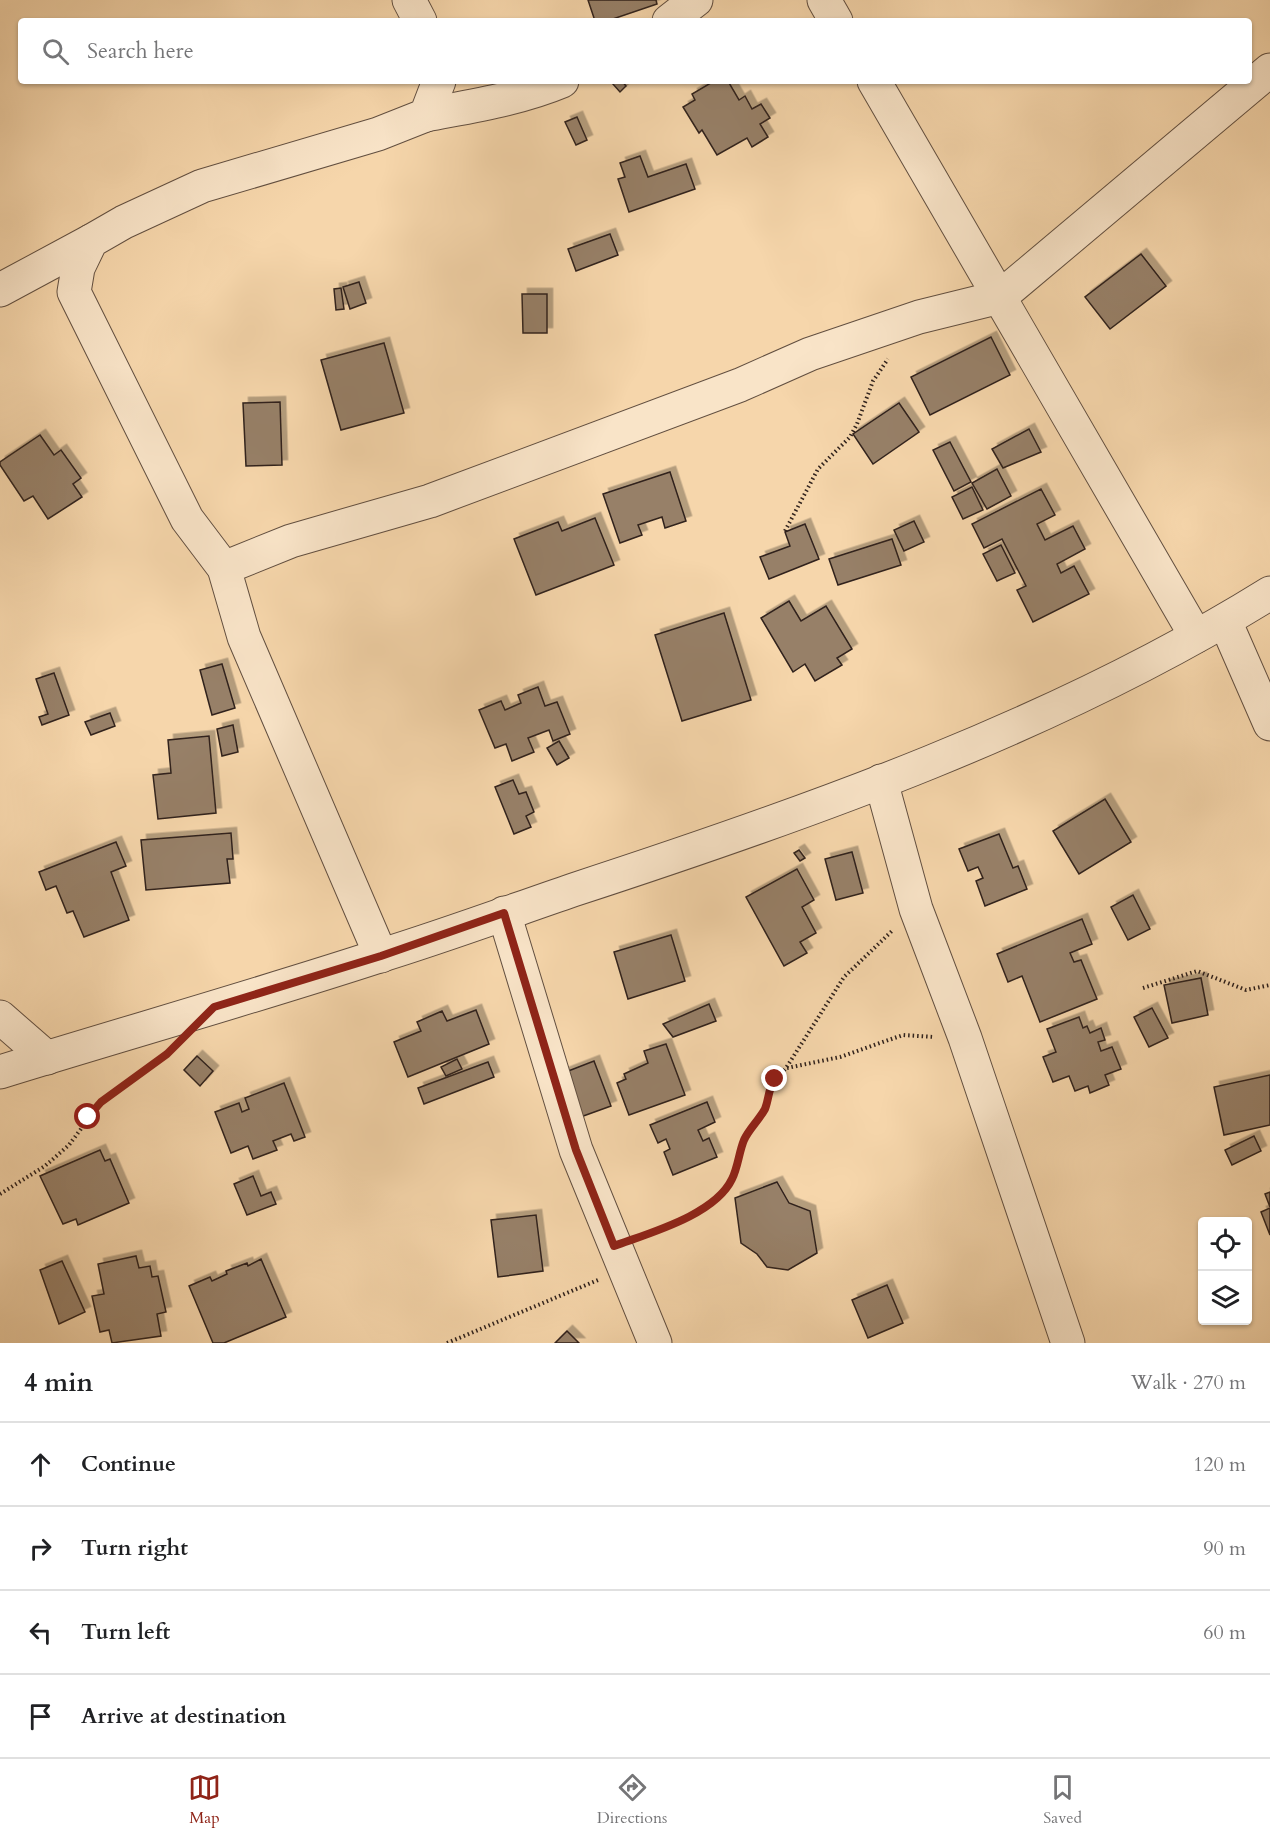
<!DOCTYPE html>
<meta charset="utf-8">
<style>
:root{--surface:#fff;--page:#f6f6f6;--text:#202124;--muted:#757577;--line:#e0e0e0;--accent:#8f2418}
body{margin:0;font-family:Cardo,serif;background:var(--page);color:var(--text)}
.controls{position:absolute;right:18px;bottom:18px;display:grid;overflow:hidden;border-radius:6px;box-shadow:0 2px 4px #0004}
.controls button{width:54px;height:54px;display:grid;place-items:center;padding:0;border:0;border-bottom:2px solid var(--line);background:var(--surface);color:var(--text);font:30px sans-serif}
.stop{position:absolute;width:18px;height:18px;margin:-14px;border:4px solid #8f2418;border-radius:50%;background:#fff}
.stop.end{background:#8f2418;border-color:#fff;box-shadow:0 2px 6px #0008}
.list{margin:0;padding:0;list-style:none}
h2{display:flex;justify-content:space-between;align-items:center;height:78px;margin:0;padding:0 24px;font-size:26px}
h2 small{font-size:20px;font-weight:400;color:var(--muted)}
.list li{display:grid;grid-template-columns:39px 1fr auto;gap:18px;align-items:center;box-sizing:border-box;height:84px;padding:0 24px;border-top:2px solid var(--line)}
.list b{display:block;font-size:22px;white-space:nowrap}
.list em{font-size:20px;font-style:normal;color:var(--muted)}
.icon{flex:none;width:33px;height:33px;fill:none;stroke:currentColor;stroke-width:2;stroke-linecap:round;stroke-linejoin:round}
.map{position:relative;flex:none;width:1270px;height:1343px;overflow:hidden}
.search{position:absolute;background:var(--surface);box-shadow:0 2px 4px #0004;left:18px;right:18px;top:18px;height:66px;display:flex;align-items:center;gap:15px;box-sizing:border-box;padding:0 21px;border-radius:6px;color:var(--muted);font-size:22px}
.sheet{height:414px;background:var(--surface)}
nav{display:flex;justify-content:space-around;align-items:center;box-sizing:border-box;height:84px;border-top:2px solid var(--line);background:var(--surface);font-size:16px;color:var(--muted)}
nav a{display:grid;justify-items:center;gap:3px}
nav .on{color:var(--accent)}
.map>svg:first-child{display:block}
.building{fill:#978067;stroke:#30221d;stroke-width:1.5;filter:url(#shadow)}
.lines{fill:none;stroke-linecap:round;stroke-linejoin:round}
.minor-casing{stroke:#624f40;stroke-width:35}
.path{stroke:#30221d;stroke-width:4;stroke-dasharray:1.5 3;stroke-linecap:butt}
.minor{stroke:#f9e4c8;stroke-width:33}
.route{stroke:#8f2418;stroke-width:8}
</style>
<div class="map">
<svg width="1270" height="1343" viewBox="0 0 1270 1343">
<defs>
<filter id="shadow"><feDropShadow dx="5.5" dy="-5.5" stdDeviation="0" flood-color="#0004"/></filter>
</defs>
<rect width="100%" height="100%" fill="#f6d6ab"/>
<filter id="stains"><feTurbulence type="fractalNoise" baseFrequency=".00333" numOctaves="4"/><feColorMatrix values="0 0 0 0 .2 0 0 0 0 .09 0 0 0 0 .02 0 0 0 .5 -.17"/></filter>
<radialGradient id="worn" r=".72"><stop offset=".6" stop-color="#630" stop-opacity="0"/><stop offset="1" stop-color="#630" stop-opacity=".3"/></radialGradient>
<g class="building">
<path d="M588,0H656L657,4L607,21H595Z"/>
<path d="M615,81H622L626,86L620,92L612,83Z"/>
<path d="M714,81H728L739,100L745,96L752,109L761,104L770,118L760,124L768,137L752,147L747,138L717,155L702,130L699,133L683,107L695,100L692,94Z"/>
<path d="M577,117L587,140L576,145L565,122Z"/>
<path d="M640,156L648,177L686,164L695,189L629,212L618,179L625,177L620,163Z"/>
<path d="M610,234L618,255L576,271L568,249Z"/>
<path d="M1141,254L1166,286L1110,329L1085,297Z"/>
<path d="M359,282L366,303L350,309L343,287Z"/>
<path d="M341,288L344,309L336,310L334,289Z"/>
<path d="M522,294H547V333H523Z"/>
<path d="M991,337L1010,375L930,415L911,377Z"/>
<path d="M384,343L404,413L341,430L321,360Z"/>
<path d="M280,402L282,465L246,466L243,403Z"/>
<path d="M899,403L919,432L873,464L853,434Z"/>
<path d="M1029,429L1041,452L1003,468L992,449Z"/>
<path d="M40,435L54,455L61,450L81,478L73,484L82,497L48,519L33,496L24,501L0,465V462Z"/>
<path d="M950,442L971,482L954,491L933,450Z"/>
<path d="M997,469L1011,496L987,509L972,483Z"/>
<path d="M670,472L686,521L665,528L662,517L638,525L642,535L620,543L603,494Z"/>
<path d="M972,487L983,510L963,519L952,497Z"/>
<path d="M1041,489L1055,515L1037,524L1045,540L1073,526L1085,549L1057,564L1061,573L1074,566L1089,594L1033,622L1017,590L1026,586L1002,539L984,548L972,524Z"/>
<path d="M595,518L614,565L536,595L514,539L558,522L562,531Z"/>
<path d="M914,521L924,542L904,551L894,530Z"/>
<path d="M805,524L819,559L769,579L760,557L790,546L785,532Z"/>
<path d="M892,539L901,565L838,585L829,559Z"/>
<path d="M1001,545L1015,573L997,581L983,554Z"/>
<path d="M789,601L801,621L826,606L852,649L837,658L842,665L815,681L805,664L793,672L761,618Z"/>
<path d="M724,613L751,700L682,721L655,635Z"/>
<path d="M222,664L235,708L212,715L200,670Z"/>
<path d="M54,673L69,715L42,725L39,717L48,714L36,679Z"/>
<path d="M538,687L545,706L557,702L570,734L553,741L549,730L528,738L534,752L512,761L506,744L495,748L479,710L501,701L505,710L521,703L518,695Z"/>
<path d="M110,713L115,726L91,735L85,722Z"/>
<path d="M233,725L238,752L222,756L217,729Z"/>
<path d="M209,736L216,813L158,819L153,775L171,773L168,740Z"/>
<path d="M559,741L569,758L557,765L547,748Z"/>
<path d="M513,780L519,794L526,792L534,812L526,816L531,827L514,834L495,787Z"/>
<path d="M1105,799L1131,842L1079,874L1053,831Z"/>
<path d="M231,833L233,859H227L230,883L146,890L141,840Z"/>
<path d="M999,834L1013,868L1018,866L1027,889L985,906L976,881L983,878L978,867L968,871L959,849Z"/>
<path d="M116,842L126,866L111,872L129,920L84,937L73,911L67,913L56,886L46,890L39,872Z"/>
<path d="M799,850L805,858L800,861L794,853Z"/>
<path d="M852,852L863,893L836,900L825,859Z"/>
<path d="M797,869L814,900L802,907L816,933L800,942L807,953L784,966L746,897Z"/>
<path d="M1133,895L1150,929L1128,940L1111,907Z"/>
<path d="M1082,919L1092,944L1070,953L1074,962L1081,960L1097,999L1040,1022L1022,976L1008,982L997,954Z"/>
<path d="M671,935L685,981L628,999L614,952Z"/>
<path d="M1201,978L1208,1015L1172,1023L1164,985Z"/>
<path d="M709,1004L716,1021L673,1037L663,1024Z"/>
<path d="M1152,1008L1168,1038L1149,1047L1134,1017Z"/>
<path d="M476,1010L489,1044L408,1077L394,1042L421,1031L417,1022L442,1011L447,1021Z"/>
<path d="M1079,1017L1083,1028L1087,1026L1090,1033L1101,1028L1105,1040L1098,1042L1101,1051L1112,1047L1121,1069L1105,1075L1109,1085L1090,1093L1088,1086L1075,1091L1069,1076L1053,1082L1043,1057L1056,1052L1047,1029Z"/>
<path d="M666,1044L685,1095L629,1115L617,1083L626,1079L624,1074L648,1063L644,1051Z"/>
<path d="M197,1056L213,1071L200,1086L184,1070Z"/>
<path d="M457,1059L462,1069L446,1076L441,1067Z"/>
<path d="M594,1061L611,1106L575,1119L558,1075Z"/>
<path d="M488,1062L494,1077L424,1104L418,1088Z"/>
<path d="M1270,1075V1125L1224,1135L1214,1087Z"/>
<path d="M284,1083L305,1137L294,1141L291,1134L273,1141L277,1150L253,1159L248,1146L231,1153L215,1112L239,1103L242,1112L249,1109L245,1098Z"/>
<path d="M707,1102L715,1122L698,1130L703,1141L709,1138L717,1157L673,1175L664,1152L670,1149L666,1139L658,1143L650,1125Z"/>
<path d="M1254,1136L1261,1151L1232,1165L1225,1150Z"/>
<path d="M100,1150L105,1161L110,1159L129,1203L78,1225L76,1219L63,1224L40,1176Z"/>
<path d="M253,1176L261,1196L271,1192L276,1204L247,1215L234,1184Z"/>
<path d="M777,1182L789,1203L810,1211L817,1253L788,1270L767,1267L757,1254L741,1243L735,1198Z"/>
<path d="M1270,1192V1207L1265,1194Z"/>
<path d="M1270,1208V1235L1261,1212Z"/>
<path d="M536,1215L543,1271L498,1277L491,1220Z"/>
<path d="M136,1256L139,1268L150,1266L152,1277L158,1276L166,1312L157,1314L161,1336L112,1343L109,1330L100,1332L92,1296L104,1294L98,1264Z"/>
<path d="M261,1259L286,1317L224,1343H213L189,1286L210,1277L212,1281L227,1274L226,1271L247,1263L248,1266Z"/>
<path d="M62,1261L85,1312L59,1324L40,1270Z"/>
<path d="M887,1285L903,1323L868,1338L852,1300Z"/>
<path d="M567,1331L579,1343H555Z"/>
</g>
<g class="lines">
<defs>
<g id="minor">
<path d="M409,0L420,21"/>
<path d="M824,0L836,21"/>
<path d="M669,21L696,0"/>
<path d="M874,81L1196,636"/>
<path d="M426,115C472,106 519,99 562,81"/>
<path d="M0,290L91,241"/>
<path d="M224,568L291,541L430,501L740,385L810,354L919,317L1000,297L1270,70"/>
<path d="M1225,621L1270,724"/>
<path d="M881,781L916,909L965,1038L1068,1343"/>
<path d="M504,913L576,1150L655,1343"/>
<path d="M381,956L244,637L224,568L187,519L74,292L78,268L91,241L124,222L202,186L378,134L426,115L439,81"/>
<path d="M0,1017L47,1058"/>
<path d="M0,1072C126,1033 253,997 379,956C444,936 509,912 573,890C809,813 1058,725 1270,593"/>
</g>
</defs>
<use href="#minor" class="minor-casing"/>
<g class="path">
<path d="M785,531L818,469L850,437L857,424L873,381L888,359"/>
<path d="M1143,988L1197,971L1246,990L1270,985"/>
<path d="M787,1068L840,1057L903,1035L934,1037"/>
<path d="M0,1194L45,1166L69,1145L101,1102L168,1054"/>
<path d="M643,1235L671,1225L707,1206L720,1195L731,1181L745,1139L764,1109L770,1087L786,1068L844,977L893,930"/>
<path d="M447,1343L598,1280"/>
</g>
<use href="#minor" class="minor"/>
</g>
<g class="lines">
<path class="route" d="M88,1117L101,1102L167,1054L214,1007L381,956L504,913L576,1150L614,1246C649,1233 715,1215 732,1179C738,1167 739,1152 744,1140C749,1129 759,1120 765,1109C769,1099 768,1089 775,1079"/>
</g>
<rect width="100%" height="100%" filter="url(#stains)"/>
<rect width="100%" height="100%" fill="url(#worn)"/>
</svg>
<div class="controls">
<button><svg class="icon" aria-label="locate" viewBox="0 0 24 24"><circle cx="12" cy="12" r="6"/><path d="M12 2v4M12 18v4M2 12h4M18 12h4"/></svg></button>
<button><svg class="icon" aria-label="layers" viewBox="0 0 24 24"><path d="M12 4l9 5-9 5-9-5zM3 14l9 5 9-5"/></svg></button>
</div>
<div class="stop" style="left:88px;top:1117px"></div>
<div class="stop end" style="left:775px;top:1079px"></div>
<div class="search"><svg class="icon" aria-label="search" viewBox="0 0 24 24"><circle cx="10" cy="10" r="6"/><path d="M15 15l6 6"/></svg>Search here</div>
</div>
<section class="sheet">
<h2>4 min<small>Walk · 270 m</small></h2>
<ul class="list">
<li><svg class="icon" aria-label="ahead" viewBox="0 0 24 24"><path d="M12 20V5M6 11l6-6 6 6"/></svg><div><b>Continue</b></div><em>120 m</em></li>
<li><svg class="icon" aria-label="right" viewBox="0 0 24 24"><path d="M7 20v-9h11M14 6l5 5-5 5"/></svg><div><b>Turn right</b></div><em>90 m</em></li>
<li><svg class="icon" aria-label="left" viewBox="0 0 24 24"><path d="M17 20v-9H6M10 6l-5 5 5 5"/></svg><div><b>Turn left</b></div><em>60 m</em></li>
<li><svg class="icon" aria-label="arrive" viewBox="0 0 24 24"><path d="M6 21V4h12l-3 4 3 4H6"/></svg><div><b>Arrive at destination</b></div></li>
</ul>
</section>
<nav>
<a class="on"><svg class="icon" aria-label="map" viewBox="0 0 24 24"><path d="M3 6l6-2 6 2 6-2v14l-6 2-6-2-6 2zM9 4v14M15 6v14"/></svg>Map</a>
<a><svg class="icon" aria-label="directions" viewBox="0 0 24 24"><path d="M12 3l9 9-9 9-9-9zM9 14v-3h6M13 9l2 2-2 2"/></svg>Directions</a>
<a><svg class="icon" aria-label="saved" viewBox="0 0 24 24"><path d="M7 4h10v16l-5-4-5 4z"/></svg>Saved</a>
</nav>
